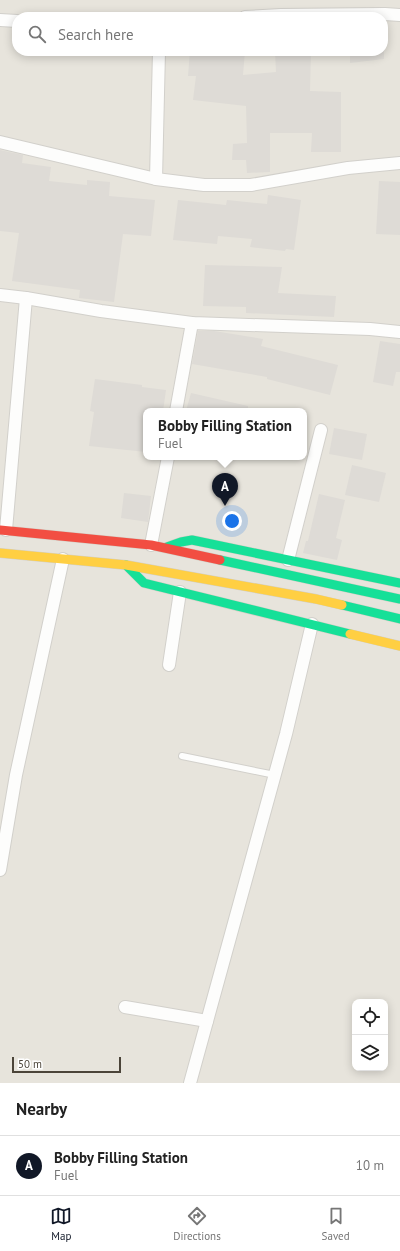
<!DOCTYPE html>
<style>
:root{--surface:#fff;--page:#f6f6f6;--text:#222;--muted:#767676;--line:#e0e0e0;--accent:#111827}
body{margin:0;font-family:"PT Sans",sans-serif;background:var(--page);color:var(--text)}
.controls{position:absolute;right:12px;bottom:12px;display:grid;overflow:hidden;border-radius:8px;box-shadow:0 2px 10px #0003}
.controls button{width:36px;height:36px;display:grid;place-items:center;padding:0;border:0;border-bottom:1px solid var(--line);background:var(--surface);color:var(--text);font:20px sans-serif}
.scale{position:absolute;left:12px;bottom:10px;width:109px;box-sizing:border-box;padding-left:4px;border:2px solid #4b4439;border-top:0;font-size:11px;line-height:14px;white-space:nowrap;color:#4b4439;-webkit-text-stroke:3px #fff;paint-order:stroke}
.you{position:absolute;left:232px;top:521px;width:14px;height:14px;margin:-10px;border:3px solid #fff;border-radius:50%;background:#1a73e8;box-shadow:0 0 0 6px #1a73e833}
.badge{display:grid;place-items:center;width:26px;height:26px;border-radius:50%;background:var(--accent);color:#fff;font-size:13px;font-weight:700}
.pin{position:absolute;translate:-50% -33px;filter:drop-shadow(0 1px 2px #0008)}
.pin::after{content:'';position:absolute;top:21px;width:14px;height:12px;background:inherit;clip-path:polygon(0 0,100% 0,50% 100%)}
.popup{position:absolute;left:143px;top:408px;width:164px;height:52px;box-sizing:border-box;display:grid;place-content:center;border-radius:8px;background:var(--surface);filter:drop-shadow(0 1px 3px #0005);font-size:13px;white-space:nowrap;color:var(--muted)}
.popup b{font-size:15px;color:var(--text)}
.popup::after{content:'';position:absolute;left:50%;top:100%;margin-left:-8px;border:8px solid transparent;border-top-color:var(--surface)}
.list{margin:0;padding:0;list-style:none}
h2{display:flex;justify-content:space-between;align-items:center;height:52px;margin:0;padding:0 16px;font-size:17px}
h2 small{font-size:13px;font-weight:400;color:var(--muted)}
.list li{display:grid;grid-template-columns:26px 1fr auto;gap:12px;align-items:center;box-sizing:border-box;height:60px;padding:0 16px;border-top:1px solid var(--line)}
.list b{display:block;font-size:15px;white-space:nowrap}
.list p{margin:0;font-size:13px;white-space:nowrap;color:var(--muted)}
.list em{font-size:13px;font-style:normal;color:var(--muted)}
.icon{flex:none;width:22px;height:22px;fill:none;stroke:currentColor;stroke-width:2;stroke-linecap:round;stroke-linejoin:round}
.map{position:relative;flex:none;width:400px;height:1083px;overflow:hidden}
.search{position:absolute;background:var(--surface);box-shadow:0 2px 10px #0003;left:12px;right:12px;top:12px;height:44px;display:flex;align-items:center;gap:10px;box-sizing:border-box;padding:0 14px;border-radius:16px;color:var(--muted);font-size:15px}
.sheet{height:112px;background:var(--surface)}
nav{display:flex;justify-content:space-around;align-items:center;box-sizing:border-box;height:56px;border-top:1px solid var(--line);background:var(--surface);font-size:11px;color:var(--muted)}
nav a{display:grid;justify-items:center;gap:2px}
nav .on{color:var(--accent)}
.map>svg:first-child{display:block}
.residential{fill:#e7e4dc;fill-rule:evenodd}
.building{fill:#dedbd6}
.lines{fill:none;stroke-linecap:round;stroke-linejoin:round}
.lane-casing{stroke:#d2d0cb;stroke-width:8}
.street-casing{stroke:#d2d0cb;stroke-width:14}
.fast-casing{stroke:#d3cfc5;stroke-width:10}
.slow-casing{stroke:#d3cfc5;stroke-width:10}
.jam-casing{stroke:#d3cfc5;stroke-width:10}
.lane{stroke:#fdfdfc;stroke-width:6}
.street{stroke:#fdfdfc;stroke-width:12}
.fast{stroke:#16e098;stroke-width:9}
.slow{stroke:#ffcf43;stroke-width:9}
.jam{stroke:#f24e42;stroke-width:9}
</style>
<div class="map">
<svg width="400" height="1083" viewBox="0 0 400 1083">
<rect width="100%" height="100%" fill="#f4f2ee"/>
<path class="residential" d="M0,0H400V1083H0ZM17,17H383V51H17ZM146,411H304V457H146ZM355,1002H385V1068H355Z"/>
<g class="building">
<path d="M190,51H245L243,75L276,72L275,51H311L310,91L341,92V152H311L312,133H270V172L247,173L246,160H232L233,144L247,143L246,106L193,100L196,76H188Z"/>
<path d="M350,51H384V59L350,63Z"/>
<path d="M0,150L23,155L22,163L51,167L49,181L87,185V180L110,182L109,196L155,200L151,236L123,234L114,302L79,298L80,290L12,281L19,233L0,231Z"/>
<path d="M379,181L400,182V235L376,234Z"/>
<path d="M268,195L301,200L294,250L286,249L285,251L250,247L252,239L218,236L217,244L173,240L178,200L226,205L227,200L267,204Z"/>
<path d="M205,265L282,267L278,293L336,296L334,317L246,313V307L203,306Z"/>
<path d="M198,331H214L263,339L261,346L338,365L330,395L267,379V377L192,364Z"/>
<path d="M380,341L400,344V372H396L393,386L373,382Z"/>
<path d="M95,379L142,385V387L166,390L163,411H146V452L89,446L94,412L90,411Z"/>
<path d="M191,393L248,406V411H186Z"/>
<path d="M334,428L367,434L362,460L329,454Z"/>
<path d="M352,465L386,473L379,502L345,495Z"/>
<path d="M124,493L151,496L148,522L121,518Z"/>
<path d="M319,494L345,500L336,538L342,540L337,560L303,553L306,541H308Z"/>
</g>
<g class="lines">
<defs>
<path id="lane" d="M182,756L275,775"/>
<g id="street">
<path d="M245,17L281,15L385,14L400,15"/>
<path d="M0,20L17,21"/>
<path d="M0,142L156,179L204,185H251L348,168L400,163"/>
<path d="M156,179L159,51"/>
<path d="M0,295L26,298L101,311L192,323L370,329L400,332"/>
<path d="M176,411L192,323"/>
<path d="M6,530L26,298"/>
<path d="M151,545L168,457"/>
<path d="M288,560L321,430"/>
<path d="M169,665L180,592"/>
<path d="M0,870L16,775L63,559"/>
<path d="M125,1007L207,1021"/>
<path d="M190,1083L286,734L312,624"/>
</g>
<g id="fast">
<path d="M167,547L181,542L192,540L400,583"/>
<path d="M220,560L400,599"/>
<path d="M126,565L144,583L350,634"/>
<path d="M342,605L400,619"/>
</g>
<g id="slow">
<path d="M0,553L126,565L316,599L342,605"/>
<path d="M350,634L400,646"/>
</g>
<path id="jam" d="M0,530L151,545L220,560"/>
</defs>
<use href="#lane" class="lane-casing"/>
<use href="#street" class="street-casing"/>
<use href="#fast" class="fast-casing"/>
<use href="#slow" class="slow-casing"/>
<use href="#jam" class="jam-casing"/>
<use href="#lane" class="lane"/>
<use href="#street" class="street"/>
<use href="#fast" class="fast"/>
<use href="#slow" class="slow"/>
<use href="#jam" class="jam"/>
</g>
</svg>
<div class="controls">
<button><svg class="icon" aria-label="locate" viewBox="0 0 24 24"><circle cx="12" cy="12" r="6"/><path d="M12 2v4M12 18v4M2 12h4M18 12h4"/></svg></button>
<button><svg class="icon" aria-label="layers" viewBox="0 0 24 24"><path d="M12 4l9 5-9 5-9-5zM3 14l9 5 9-5"/></svg></button>
</div>
<div class="scale">50 m</div>
<div class="you"></div>
<div class="pin badge" style="left:225px;top:506px">A</div>
<div class="popup"><b>Bobby Filling Station</b>Fuel</div>
<div class="search"><svg class="icon" aria-label="search" viewBox="0 0 24 24"><circle cx="10" cy="10" r="6"/><path d="M15 15l6 6"/></svg>Search here</div>
</div>
<section class="sheet">
<h2>Nearby<small></small></h2>
<ul class="list">
<li><span class="badge">A</span><div><b>Bobby Filling Station</b><p>Fuel</p></div><em>10 m</em></li>
</ul>
</section>
<nav>
<a class="on"><svg class="icon" aria-label="map" viewBox="0 0 24 24"><path d="M3 6l6-2 6 2 6-2v14l-6 2-6-2-6 2zM9 4v14M15 6v14"/></svg>Map</a>
<a><svg class="icon" aria-label="directions" viewBox="0 0 24 24"><path d="M12 3l9 9-9 9-9-9zM9 14v-3h6M13 9l2 2-2 2"/></svg>Directions</a>
<a><svg class="icon" aria-label="saved" viewBox="0 0 24 24"><path d="M7 4h10v16l-5-4-5 4z"/></svg>Saved</a>
</nav>
